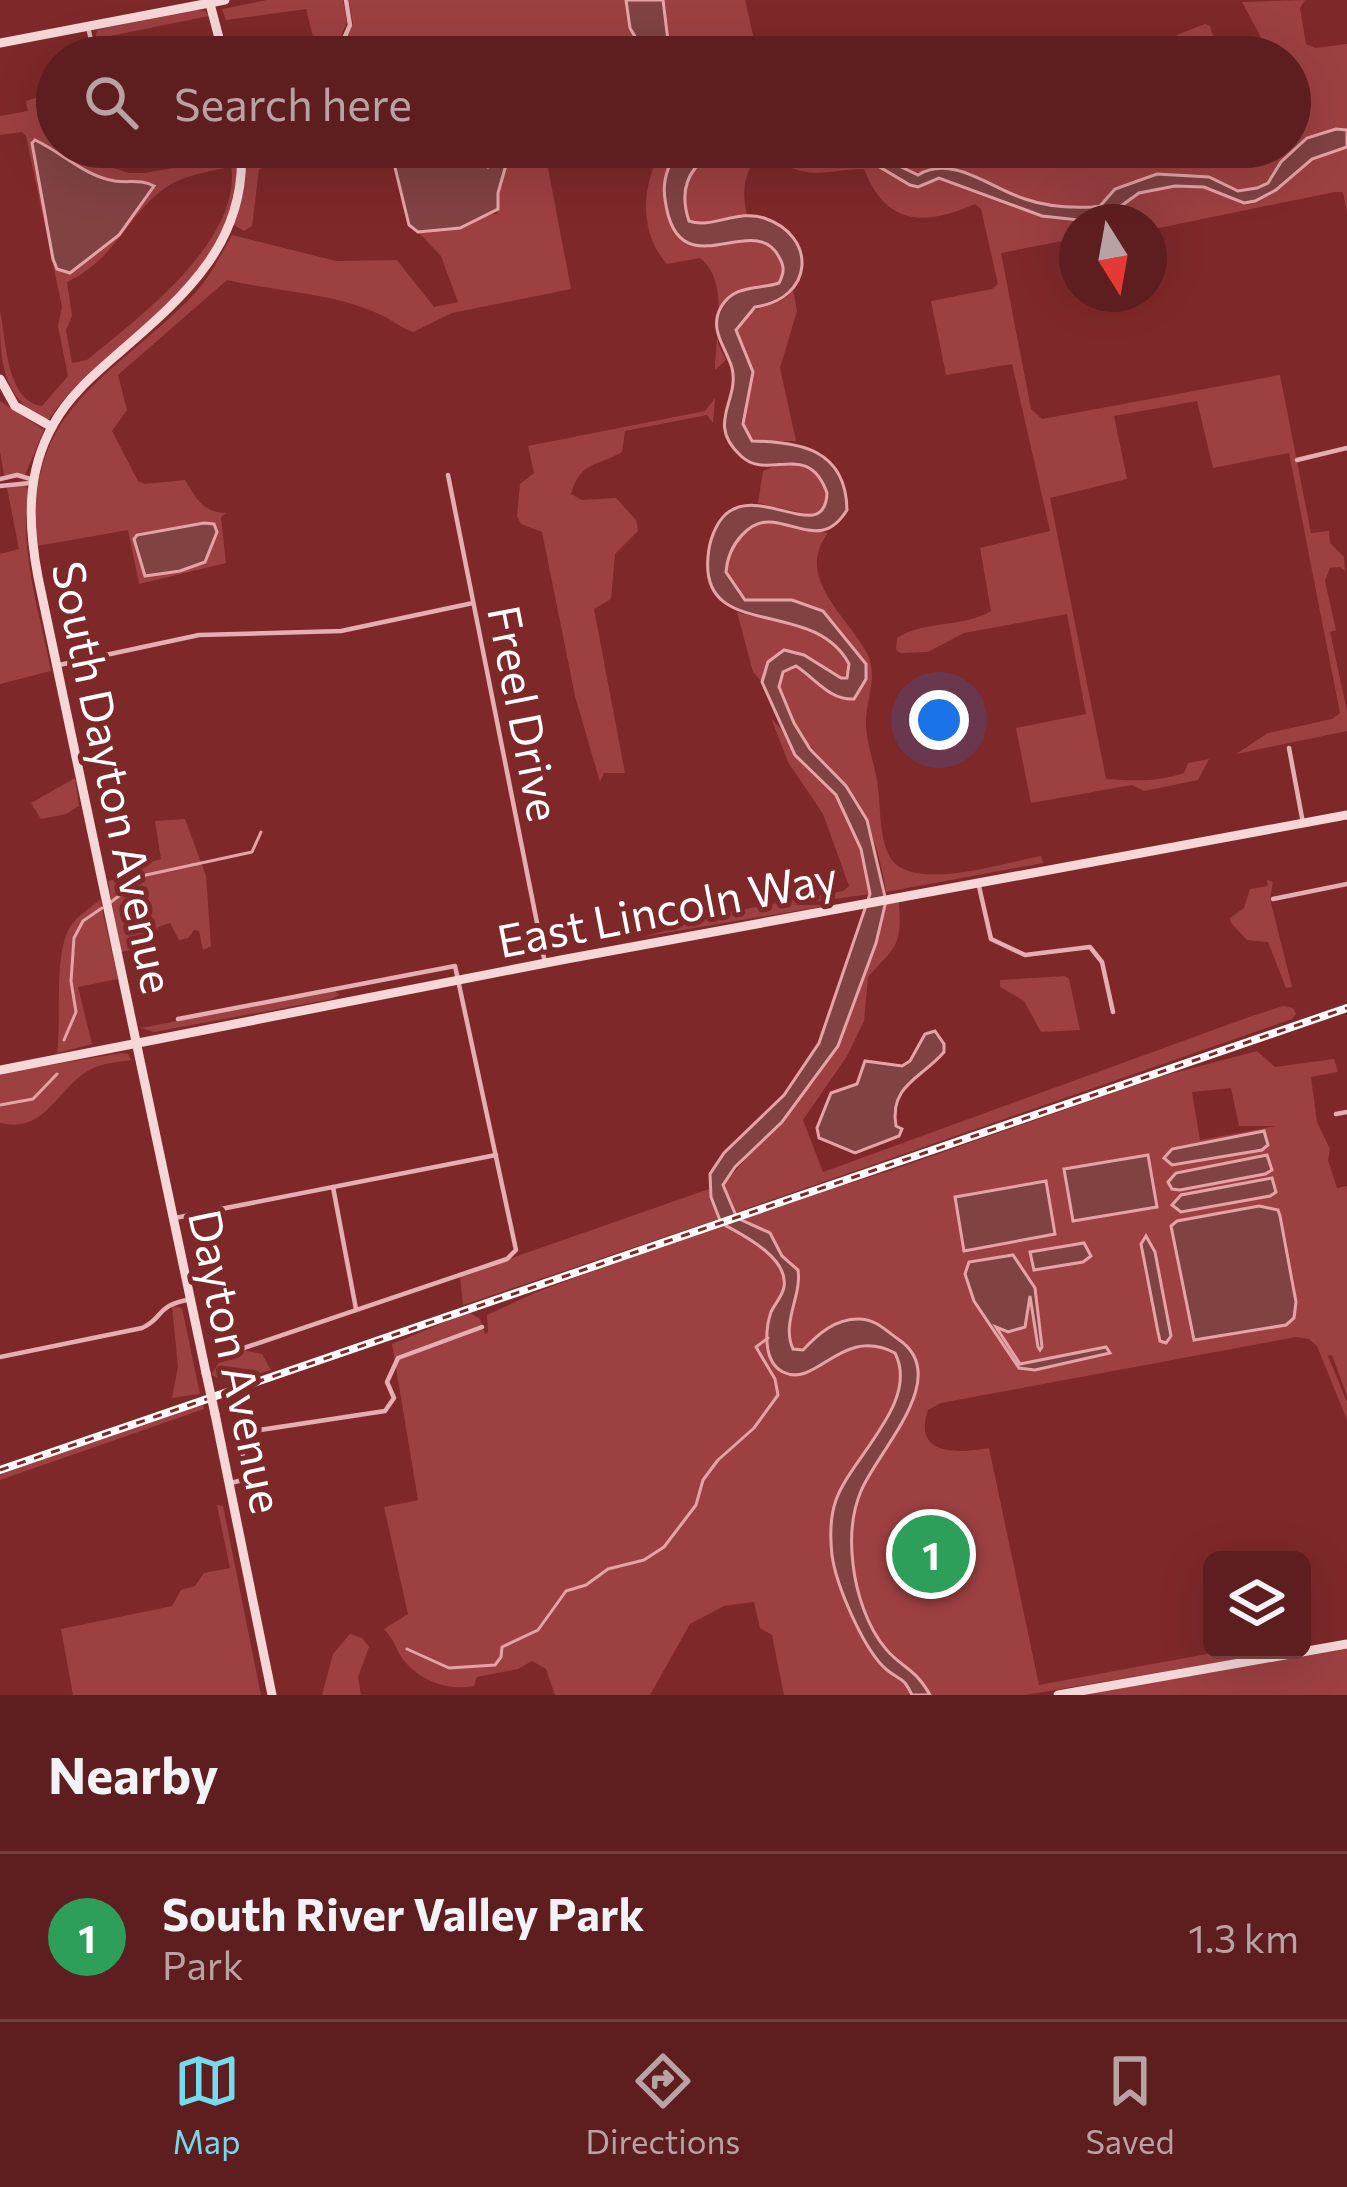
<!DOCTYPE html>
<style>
:root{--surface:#5e1e1f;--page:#642728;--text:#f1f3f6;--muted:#b9a2a4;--line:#733c3d;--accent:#75dbec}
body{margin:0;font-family:Commissioner,sans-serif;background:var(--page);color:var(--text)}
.controls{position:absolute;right:36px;bottom:36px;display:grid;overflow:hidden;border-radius:18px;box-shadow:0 12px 48px #0002}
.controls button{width:108px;height:108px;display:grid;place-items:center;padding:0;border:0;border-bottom:3px solid var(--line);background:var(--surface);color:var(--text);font:60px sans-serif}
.compass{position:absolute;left:1059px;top:204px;width:108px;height:108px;border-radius:50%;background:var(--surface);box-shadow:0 12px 48px #0002;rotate:169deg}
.you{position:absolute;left:939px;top:720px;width:42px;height:42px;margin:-30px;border:9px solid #fff;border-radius:50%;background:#1a73e8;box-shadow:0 0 0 18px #1a73e833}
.badge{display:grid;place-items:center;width:78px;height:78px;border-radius:50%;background:var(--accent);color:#fff;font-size:39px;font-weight:700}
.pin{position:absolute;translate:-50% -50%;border:6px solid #fff;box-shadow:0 3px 12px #0006}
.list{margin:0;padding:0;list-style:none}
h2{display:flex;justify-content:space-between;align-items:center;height:156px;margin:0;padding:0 48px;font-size:51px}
h2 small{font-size:39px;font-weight:400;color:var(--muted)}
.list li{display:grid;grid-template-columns:78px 1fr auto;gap:36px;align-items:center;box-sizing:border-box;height:168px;padding:0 48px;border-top:3px solid var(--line)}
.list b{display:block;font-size:45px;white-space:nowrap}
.list p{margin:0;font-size:39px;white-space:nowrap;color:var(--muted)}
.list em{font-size:39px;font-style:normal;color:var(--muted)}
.icon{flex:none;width:66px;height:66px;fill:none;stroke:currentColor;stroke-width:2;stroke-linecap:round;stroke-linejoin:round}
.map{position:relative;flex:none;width:1347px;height:1695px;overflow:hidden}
.search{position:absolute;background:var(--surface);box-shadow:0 12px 48px #0002;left:36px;right:36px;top:36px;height:132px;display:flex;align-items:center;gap:30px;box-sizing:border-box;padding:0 42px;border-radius:66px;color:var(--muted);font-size:45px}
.sheet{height:324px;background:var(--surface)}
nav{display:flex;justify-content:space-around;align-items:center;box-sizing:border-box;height:168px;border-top:3px solid var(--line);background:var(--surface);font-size:33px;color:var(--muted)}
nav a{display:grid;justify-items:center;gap:6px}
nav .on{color:var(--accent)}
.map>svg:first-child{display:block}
.green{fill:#9d4042;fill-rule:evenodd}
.water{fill:#814242;stroke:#e5a3a5;stroke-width:3}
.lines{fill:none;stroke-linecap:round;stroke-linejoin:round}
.stream{stroke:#e5a3a5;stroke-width:3}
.street{stroke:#e5aeb0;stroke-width:4.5}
.secondary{stroke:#f5d7d7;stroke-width:9}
.rail-casing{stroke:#fff;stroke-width:8}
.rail{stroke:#7e2829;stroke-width:3;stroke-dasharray:9;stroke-linecap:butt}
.secondary-bridge{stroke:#f5d7d7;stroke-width:9}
.labels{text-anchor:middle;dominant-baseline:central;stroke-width:10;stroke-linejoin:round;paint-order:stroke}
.street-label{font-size:45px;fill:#fff;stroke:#7e2829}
</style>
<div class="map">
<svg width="1347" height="1695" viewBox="0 0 1347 1695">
<rect width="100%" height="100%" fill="#7e2829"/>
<g class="green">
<path d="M267,0H343L347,22L332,57H318L306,9L226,20L222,9Z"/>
<path d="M349,0H626L630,28L648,57H628L620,48L592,57H339L353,24Z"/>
<path d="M663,0H745L758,57H670Z"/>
<path d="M1305,0L1300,8L1306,44L1315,48L1347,44V212L1343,192H1335L1149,230V222H1077V238L1001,253L1031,409L1042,419L1280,375L1311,533L1329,531L1330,543L1344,557L1345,571L1340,567L1330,568L1325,581L1336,630L1330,632L1347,711V731L1236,754L1268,733L1332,719L1340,713L1289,453L1213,468L1197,401L1114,416L1127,479L1050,498L1106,779C1134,781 1157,782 1184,773L1188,763L1209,759L1198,780L1144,791L1132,785L1031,803L1016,728L1086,714L1067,614L964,633L928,652L900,653L896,650L897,638C925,620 963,628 991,611L980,548L1050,531L1012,364L946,375L931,301L992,289L998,284L981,209L975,204C925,226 886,226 864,169C821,170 804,184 766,150C744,167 741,188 747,215L694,225L689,221L684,198L690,174L707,155L726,147H846L910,185L939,178L984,196L982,181L955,169L913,173L885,159L874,147H1290V57H1250L1263,48L1264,43L1242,2Z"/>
<path d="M194,9L205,11L209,16L95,39L97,30Z"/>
<path d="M1205,24L1210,26L1219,57H1169L1177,35Z"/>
<path d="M57,91V147H94L98,163L129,173H144L219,160L218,152L237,147C237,162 239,179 236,194C214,299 105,338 49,419L45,420C0,397 0,356 0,310C6,339 6,401 42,406L68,376L58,326L62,307L26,136L22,132L0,135V116L28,111L26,101ZM230,160C248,237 138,318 87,360L72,363L66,330L72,316L67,282C116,259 128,214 165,188C183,175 208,172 230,167Z"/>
<path d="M246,147H259L262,168L259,169L252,226L244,231L234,225L244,187Z"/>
<path d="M459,147H544L571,289L452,313L413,332C401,328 391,319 379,314C331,292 277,292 227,280L118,375L127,410L112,431L138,481L145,484L185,480C197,499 202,512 226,513L221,517L226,563L139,584L128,530L37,546C23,405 115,378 197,291C211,275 221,254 232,235L336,261L397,260L434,307L458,302L441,256L418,232C432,230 446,229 459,226C474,222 481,213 497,214L500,187Z"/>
<path d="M664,147H681C664,168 662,189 668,216L716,247L756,239C776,248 789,261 779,283L756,286L717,315L718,344L726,360L715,370C715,336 730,281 700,258L667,264C638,232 641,182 664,147Z"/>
<path d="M793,290L797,311L780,368L796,441H752L743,424L753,372L736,330C753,297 774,315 793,290Z"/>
<path d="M715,398L713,423L707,415L625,431L622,452C597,467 581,460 571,494L582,500L616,498L636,520L638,531L615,554L611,599L594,609L625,773H604L600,782L575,696L542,532L521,524L517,516L520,484L534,473L528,446L705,411Z"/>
<path d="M0,401L44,430L25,475H4L0,452Z"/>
<path d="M785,462C808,463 827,477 827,502L816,516L758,503L763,471Z"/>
<path d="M22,484L29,489C18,547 40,614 51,671L0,684V554L19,549L7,488Z"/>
<path d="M770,522L828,533C794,577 847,616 867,653C879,677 865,702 866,725C867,747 876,767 878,788C881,810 879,842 892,860C916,892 1006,862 1041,856L1043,863L886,892C881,856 867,813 845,785C823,756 768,714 783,672L796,666L846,701L856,649L792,600H745L726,572C728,545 744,527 770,522Z"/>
<path d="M737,612C775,625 840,619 850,672L841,678L813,660L764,671L762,682L753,672Z"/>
<path d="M771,718L786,735L795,755L836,795L861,849L870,894L792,905H831L642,937L683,926L680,921L843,891L849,886L823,814L788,762Z"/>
<path d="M75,778L79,806L66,814L41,819L31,803Z"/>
<path d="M185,819L206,876L211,946L203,950L199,931L194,930L188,938L179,940L170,923L158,927L154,945L121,952L108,881L133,875L137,866L161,859L155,821Z"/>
<path d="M1267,880L1273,882L1270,899L1292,987L1286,988L1268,942L1247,940L1231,923L1230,918L1244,908L1250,889L1268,886Z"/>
<path d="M100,900L118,979L78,987L92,1044L57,1053C62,1020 53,956 70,927C76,917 91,907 100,900Z"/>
<path d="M899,902C902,948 896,945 868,977L864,1021L847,1056L803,1120L823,1172L1249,1017L1283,1006L1293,1008L1296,1014L1292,1019L734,1213L723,1185L815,1080L838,1046L858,996L886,904Z"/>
<path d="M1065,976L1069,979L1080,1030L1041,1032L1024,1001L1000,987V980Z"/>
<path d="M334,990L339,995L332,999L154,1032L141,1028Z"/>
<path d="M1257,1051L1275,1067L1334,1059L1338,1072L1311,1077L1317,1122L1330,1149L1328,1160L1337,1188L1347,1186V1396L1332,1355L1328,1356L1347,1402V1420L1317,1346L1309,1339L1296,1337L941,1403L928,1410C912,1457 959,1453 989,1448L1039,1685L1228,1650H1291L1025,1695H930C915,1666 886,1655 871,1625C851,1585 843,1533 861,1490C872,1464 892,1443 904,1418C913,1399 906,1365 907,1344L883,1327L810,1342L798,1351L793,1349L788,1335L800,1282L791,1261L782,1256L770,1233L737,1218L886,1172L1159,1077ZM1231,1088L1239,1126H1276L1200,1140L1192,1092Z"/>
<path d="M121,1053L128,1054L131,1060C119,1062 104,1063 93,1068C56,1087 47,1134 0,1123V1074Z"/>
<path d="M709,1189L718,1219L463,1305L460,1276Z"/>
<path d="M721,1223C742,1234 791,1259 784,1289C782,1295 777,1300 774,1306C765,1324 767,1343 771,1362L812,1372C840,1353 859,1334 895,1353C920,1402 852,1456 836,1500C830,1517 830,1537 832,1555C837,1585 864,1651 887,1670C902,1682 903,1676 912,1695H784L772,1635L760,1628L754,1602L724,1606L690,1624L650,1695H555L546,1669L532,1661L518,1669L477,1677L474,1686C451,1691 423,1682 407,1664C397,1654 395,1640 384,1629L408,1614L384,1507L418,1500L392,1344L469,1312L480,1319L485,1334L488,1332L487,1315L537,1292Z"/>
<path d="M172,1306L182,1308L200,1394L172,1398L178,1367Z"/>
<path d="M243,1350L262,1354L271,1370L229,1382L211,1375L220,1361Z"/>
<path d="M203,1404L204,1409L0,1480V1473Z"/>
<path d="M217,1505L223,1506L261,1695H73L61,1629L172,1606L181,1590L195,1586L204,1573L230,1568Z"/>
<path d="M350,1634L362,1638L369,1647L358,1677L361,1695H322L333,1654Z"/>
<path d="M1347,1644V1695H1058Z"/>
</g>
<g class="water">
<path d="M626,0H663L670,57H647L630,28Z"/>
<path d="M1336,129L1347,130V147L1312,159L1276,190L1255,201L1244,203L1204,187L1175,186L1139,193L1107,216L1088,221L1042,216L939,178L918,187L910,185L846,147H874L885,159L918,175C953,154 990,188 1025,199C1045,206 1071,208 1092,207L1100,206L1115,189L1157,174L1209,177L1238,191L1257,188L1268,183L1281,162L1307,138Z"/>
<path d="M35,140C63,153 84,176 115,181C130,183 140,179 154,186L119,235L70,273L57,269L53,259L32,143Z"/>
<path d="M390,147H489L477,156L488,167L499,158L492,147H507L510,151L498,193V209L460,228L418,232L409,225Z"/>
<path d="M681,147H726C692,161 677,185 689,221C712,229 738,209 764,218C818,236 814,299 755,307L736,330L753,372L743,424L752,441C800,442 846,449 847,510C827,542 808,529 778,523C749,516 728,546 726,572L745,600H792L823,611L866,664V679L854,699C830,701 815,678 796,666L783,672L779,687L794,723L810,749L846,786L867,820L886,901L876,943L838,1046L782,1122L735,1167L723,1185L737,1218L770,1233L782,1256L798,1270C802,1296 781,1323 793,1349L803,1350C818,1334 835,1319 858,1319C876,1319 885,1330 898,1339C954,1376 878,1450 861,1491C851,1515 850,1540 853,1564C856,1592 867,1627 886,1649C902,1668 916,1669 930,1695H912C903,1676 902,1682 887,1670C864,1651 836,1585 832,1555C830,1537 830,1517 836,1500C852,1456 920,1402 895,1353C841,1325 817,1389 783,1372C763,1362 765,1330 771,1312C774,1305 783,1295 784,1287C789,1257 741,1234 721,1223L711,1197L710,1174L724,1153L784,1095L819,1043L870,894L861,849L836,795L795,755L762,682L768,662L784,650L804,655L841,678H847L849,664C813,596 700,642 708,557C709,542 715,524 726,514C761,484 825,546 827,493C808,439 768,482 741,456C705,423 740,401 732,368C727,349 708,330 721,307C735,284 757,290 779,283C784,273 785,267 779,257C754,208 677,293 665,199C662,180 669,162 681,147Z"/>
<path d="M204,523L214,524L217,532L205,562L180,571L145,576L134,539L137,535Z"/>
<path d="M935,1031L944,1044V1052C922,1078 889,1085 896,1126L902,1129L899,1136L855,1153L819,1138L817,1128L831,1093L857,1084L865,1061L902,1066L910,1061L925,1034Z"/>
<path d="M1264,1131L1268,1145L1262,1150L1172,1165L1164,1158L1172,1149Z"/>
<path d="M1148,1155L1157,1207L1073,1221L1064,1169Z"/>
<path d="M1267,1155L1272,1170L1265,1174L1180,1190L1172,1189L1168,1182L1176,1173Z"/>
<path d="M1272,1178L1276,1192L1270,1196L1181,1212L1172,1205L1181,1195Z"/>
<path d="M1046,1181L1055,1234L964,1251L955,1197Z"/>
<path d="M1259,1206L1278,1210L1280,1216L1296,1302L1294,1318L1286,1325L1194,1340L1171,1226L1177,1221Z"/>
<path d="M1146,1236L1155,1252L1171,1336L1166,1343L1160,1341L1158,1332L1141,1244Z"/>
<path d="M1084,1243L1091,1256L1083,1262L1034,1270L1030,1252Z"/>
<path d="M1013,1255L1035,1288L1042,1347L1040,1350L1038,1347L1030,1296L1025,1327L1008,1332L996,1327L1020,1364L1106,1347L1110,1353L1035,1370L1019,1368L974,1301L965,1274L969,1262Z"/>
</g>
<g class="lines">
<g class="stream">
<path d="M111,902L146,875L252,852L261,832"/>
<path d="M64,1040L76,1012L71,981L74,938L83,921L102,908"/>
<path d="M0,1105L33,1099L57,1074"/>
<path d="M407,1649L449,1668L495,1665L501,1657L502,1647L538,1630L566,1591L586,1585L608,1569L644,1560L664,1547L696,1505L703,1480L718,1460L754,1428L778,1395L775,1379L756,1347L768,1338"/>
</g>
<g class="street">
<path d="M88,27L95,57"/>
<path d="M336,57L350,25L346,0"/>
<path d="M1297,460L1347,448"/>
<path d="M448,475L545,963"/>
<path d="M0,479L17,475L34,480"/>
<path d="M0,486L30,483"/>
<path d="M59,665L199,635L341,631L473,603"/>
<path d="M1289,748L1303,823"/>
<path d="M978,882L991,939L1025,955L1090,947L1102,962L1113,1012"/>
<path d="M1273,899L1347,884"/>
<path d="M178,1019L455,966L516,1250L507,1259L229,1353"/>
<path d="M1336,1114L1347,1112"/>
<path d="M333,1187L356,1309"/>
<path d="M175,1218L496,1155"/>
<path d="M0,1357L142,1328C166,1317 153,1306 192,1299"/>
<path d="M231,1483L246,1479L240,1433L385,1411L394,1398L387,1382L398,1358L482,1327"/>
</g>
<g class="secondary">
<path d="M209,0L224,57"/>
<path d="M0,43L225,0"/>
<path d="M0,379L15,406L52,427"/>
<path d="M0,1070L561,960L1347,815"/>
<path d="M206,1373L38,577C28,524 26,473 53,425C69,395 96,373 121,351C186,295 248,240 241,147"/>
<path d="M215,1414L272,1695"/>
<path d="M1058,1695L1347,1644"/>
</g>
<defs>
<path id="rail" d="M0,1470L1347,1008"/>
</defs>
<use href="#rail" class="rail-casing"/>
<use href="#rail" class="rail"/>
<path class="secondary-bridge" d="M206,1373L215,1414"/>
</g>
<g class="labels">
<g class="street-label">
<text transform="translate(526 713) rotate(79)">Freel Drive</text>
<text transform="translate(115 777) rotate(78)">South Dayton Avenue</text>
<text transform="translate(667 907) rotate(-11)">East Lincoln Way</text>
<text transform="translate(238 1361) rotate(78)">Dayton Avenue</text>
</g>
</g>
</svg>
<div class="controls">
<button><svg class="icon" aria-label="layers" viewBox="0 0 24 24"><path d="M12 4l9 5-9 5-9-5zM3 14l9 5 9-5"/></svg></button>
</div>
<svg class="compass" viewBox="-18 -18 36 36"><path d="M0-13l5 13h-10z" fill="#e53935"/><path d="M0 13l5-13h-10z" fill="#b9a2a4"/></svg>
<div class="you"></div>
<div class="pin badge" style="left:931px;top:1554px;background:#2e9e5b">1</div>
<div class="search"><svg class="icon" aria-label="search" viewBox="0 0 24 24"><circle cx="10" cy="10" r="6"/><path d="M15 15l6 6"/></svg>Search here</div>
</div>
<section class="sheet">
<h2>Nearby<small></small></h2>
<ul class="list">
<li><span class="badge" style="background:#2e9e5b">1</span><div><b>South River Valley Park</b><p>Park</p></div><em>1.3 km</em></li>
</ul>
</section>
<nav>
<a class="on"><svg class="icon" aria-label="map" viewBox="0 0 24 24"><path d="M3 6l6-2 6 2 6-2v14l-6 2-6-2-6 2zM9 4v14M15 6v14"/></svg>Map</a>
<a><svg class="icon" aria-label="directions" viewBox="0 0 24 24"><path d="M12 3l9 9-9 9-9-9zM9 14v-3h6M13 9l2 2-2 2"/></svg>Directions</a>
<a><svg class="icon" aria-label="saved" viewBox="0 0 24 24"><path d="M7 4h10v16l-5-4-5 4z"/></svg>Saved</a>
</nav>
